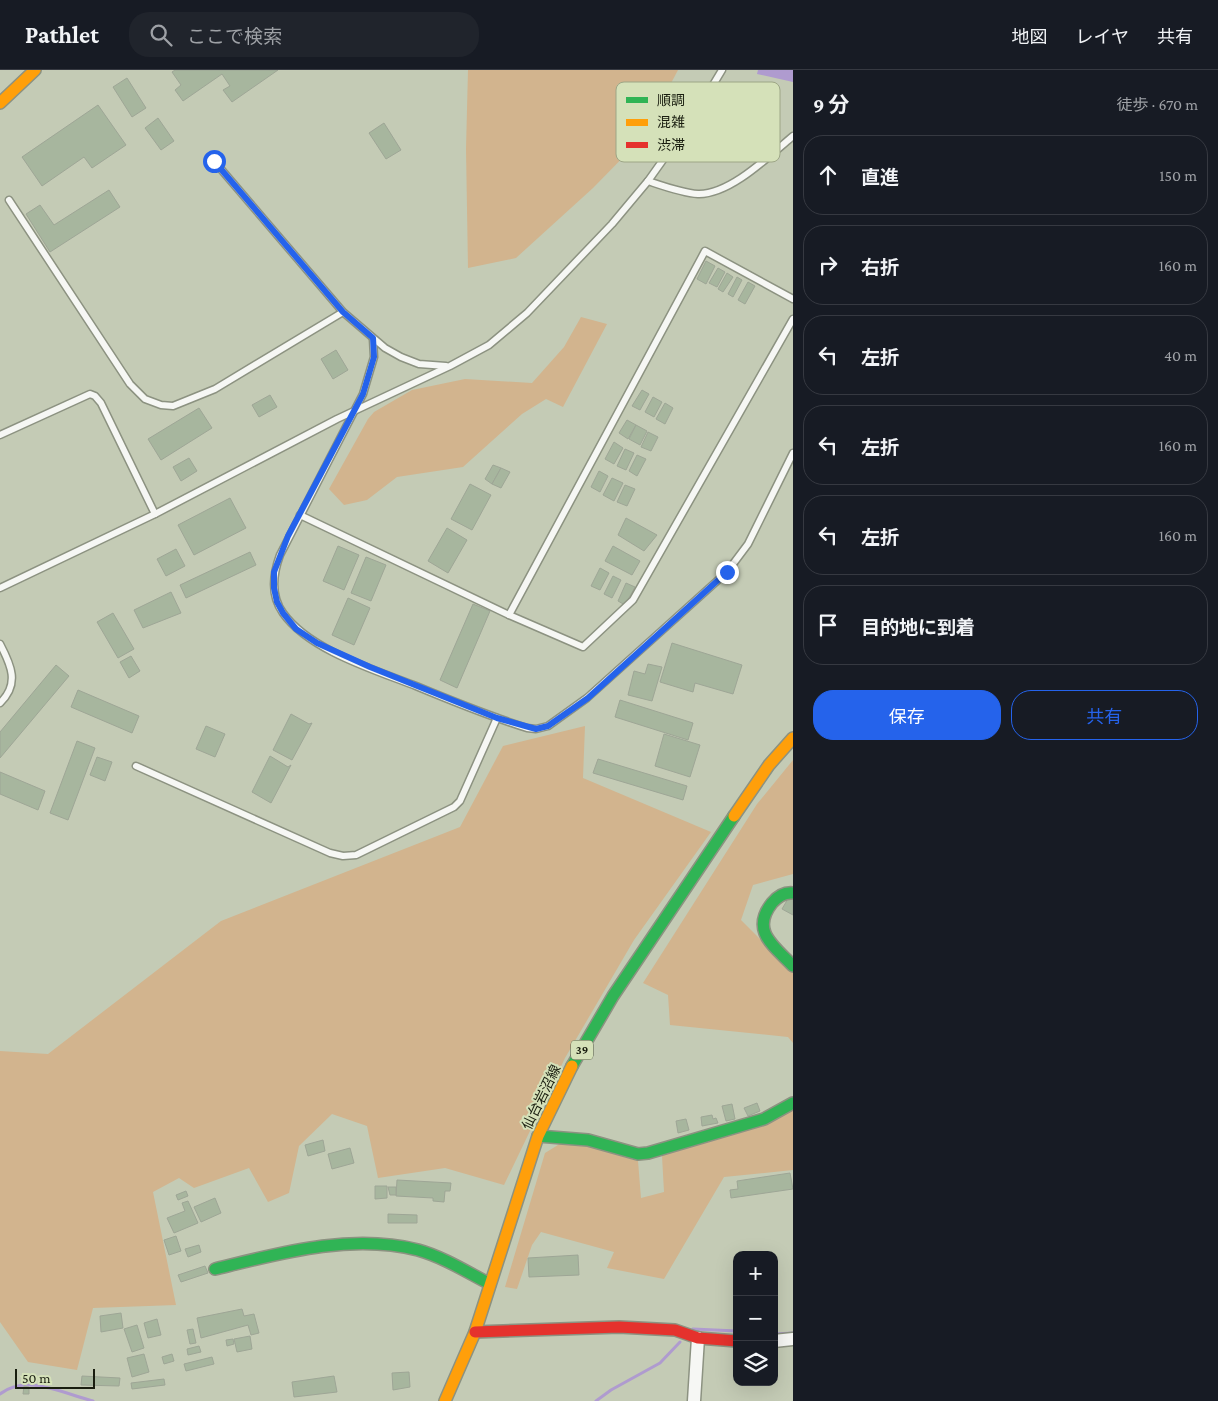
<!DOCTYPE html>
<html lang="ja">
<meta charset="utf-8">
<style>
:root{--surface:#171b24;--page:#20242c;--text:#f1f3f6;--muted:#9ea1a6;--line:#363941;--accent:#2563eb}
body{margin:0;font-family:"Crimson Pro","Noto Sans JP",serif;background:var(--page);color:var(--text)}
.controls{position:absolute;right:15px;bottom:15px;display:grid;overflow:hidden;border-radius:10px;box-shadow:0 5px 20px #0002}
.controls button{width:45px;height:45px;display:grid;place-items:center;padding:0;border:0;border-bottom:1px solid var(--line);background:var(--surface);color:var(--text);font:25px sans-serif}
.scale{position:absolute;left:15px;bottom:12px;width:80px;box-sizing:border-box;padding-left:5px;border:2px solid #191d0f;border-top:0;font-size:14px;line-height:18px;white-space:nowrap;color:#191d0f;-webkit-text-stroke:4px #d5e1b9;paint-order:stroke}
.stop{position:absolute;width:15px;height:15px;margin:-11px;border:4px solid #2563eb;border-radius:50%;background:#fff}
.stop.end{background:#2563eb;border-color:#fff;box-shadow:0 1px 5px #0008}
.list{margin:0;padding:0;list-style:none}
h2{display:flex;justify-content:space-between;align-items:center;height:65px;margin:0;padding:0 20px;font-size:21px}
h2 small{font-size:16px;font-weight:400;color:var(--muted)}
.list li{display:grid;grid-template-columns:32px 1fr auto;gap:15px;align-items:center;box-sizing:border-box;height:80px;margin:0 10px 10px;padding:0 10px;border:1px solid var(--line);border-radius:20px}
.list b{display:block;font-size:19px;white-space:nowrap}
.list em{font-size:16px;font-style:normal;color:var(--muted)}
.actions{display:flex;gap:10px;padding:15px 20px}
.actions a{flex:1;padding:11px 0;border:1px solid var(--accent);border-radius:20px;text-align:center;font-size:18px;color:var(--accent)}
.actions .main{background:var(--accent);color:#fff}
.icon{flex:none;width:28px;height:28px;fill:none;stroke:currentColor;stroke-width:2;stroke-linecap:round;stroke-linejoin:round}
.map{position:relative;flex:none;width:793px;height:1331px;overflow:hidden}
header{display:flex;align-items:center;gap:30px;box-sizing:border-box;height:70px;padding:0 25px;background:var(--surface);border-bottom:1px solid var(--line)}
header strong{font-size:24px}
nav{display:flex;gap:28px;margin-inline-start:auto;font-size:18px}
.search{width:350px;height:45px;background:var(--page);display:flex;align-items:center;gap:12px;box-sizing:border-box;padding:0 18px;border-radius:20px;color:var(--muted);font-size:19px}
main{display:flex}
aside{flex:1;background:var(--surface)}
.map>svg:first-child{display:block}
.green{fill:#d2b48e}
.water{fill:#af9bcf}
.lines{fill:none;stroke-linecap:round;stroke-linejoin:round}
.stream{stroke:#af9bcf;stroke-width:3}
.building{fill:#a7b69e;stroke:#9ea696}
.lane-casing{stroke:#8c9281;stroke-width:9}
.street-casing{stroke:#8c9281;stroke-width:15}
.fast-casing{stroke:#8c9281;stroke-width:14}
.slow-casing{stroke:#8c9281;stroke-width:14}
.jam-casing{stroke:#8c9281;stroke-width:14}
.lane{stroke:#f6f7f4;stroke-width:6}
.street{stroke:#f6f7f4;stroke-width:12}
.fast{stroke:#30b455;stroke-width:11}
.slow{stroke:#ff9f0a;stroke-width:11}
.jam{stroke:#e5322d;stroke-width:11}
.route{stroke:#2563eb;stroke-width:6}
.labels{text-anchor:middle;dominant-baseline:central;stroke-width:4;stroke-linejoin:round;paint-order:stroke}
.shield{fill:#d5e1b9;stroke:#515842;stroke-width:1}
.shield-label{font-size:12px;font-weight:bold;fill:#191d0f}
.street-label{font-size:14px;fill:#191d0f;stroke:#d5e1b9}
.key{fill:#d5e1b9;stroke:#9da686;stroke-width:1}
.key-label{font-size:14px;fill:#191d0f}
</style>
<header>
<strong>Pathlet</strong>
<div class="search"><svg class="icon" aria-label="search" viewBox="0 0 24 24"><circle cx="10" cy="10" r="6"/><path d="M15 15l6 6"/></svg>ここで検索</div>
<nav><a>地図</a><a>レイヤ</a><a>共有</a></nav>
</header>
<main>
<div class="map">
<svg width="793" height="1331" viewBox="0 0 793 1331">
<rect width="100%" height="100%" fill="#c4cbb5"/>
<g class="green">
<path d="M468,0H678L642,68L593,118L516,188L468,198L466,79Z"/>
<path d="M581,247L607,254L563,337L546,329L522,344L463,397L397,407L367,430L344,435L329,419L368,349L374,342L412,320L465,309L532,313L564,277Z"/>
<path d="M585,656L583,708L711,762L634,870L565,988L504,1115L445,1098L378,1108L367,1056L332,1044L299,1076L289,1123L268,1132L249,1098L194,1118L179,1108L153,1122L176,1235L93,1238L77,1300L28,1292L0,1252V981L48,984L221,851L460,757L503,676Z"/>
<path d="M793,690V804L753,815L741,850L793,902V973L788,967L670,955L668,925L643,913L757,734Z"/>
<path d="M793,1030V1100L724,1107L664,1209L607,1198L614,1182L541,1162L532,1175L517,1219L505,1217L545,1083L566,1070L638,1091L641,1128L664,1122L662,1086Z"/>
</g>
<path class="water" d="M758,0H793V12L757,4Z"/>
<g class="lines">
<g class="stream">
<path d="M693,1259L737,1261"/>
<path d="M774,1264L793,1263"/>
<path d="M0,1324C26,1303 64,1324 93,1331"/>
<path d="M596,1331L611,1320L660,1293L680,1272"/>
</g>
</g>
<g class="building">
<path d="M175,0H278L232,32L223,20L230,16L222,4L183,31L175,20L181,15L172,2Z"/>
<path d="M127,8L146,38L132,47L113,17Z"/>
<path d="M98,35L126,75L92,98L84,87L42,116L22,87Z"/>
<path d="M158,48L174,71L161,80L145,58Z"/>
<path d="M384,53L401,80L386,89L369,63Z"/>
<path d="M109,120L120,137L50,182L26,144L40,135L54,155Z"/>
<path d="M706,191L715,196L706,214L697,209Z"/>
<path d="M718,198L725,202L717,217L709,213Z"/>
<path d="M727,203L733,207L723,222L718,219Z"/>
<path d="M737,207L742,210L733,227L728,224Z"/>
<path d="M748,212L755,216L745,234L738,230Z"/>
<path d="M336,280L348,300L333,309L321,289Z"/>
<path d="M642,320L649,324L640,340L632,336Z"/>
<path d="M270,325L277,337L259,347L252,335Z"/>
<path d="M653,327L662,332L654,347L645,342Z"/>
<path d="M665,333L673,338L665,354L656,349Z"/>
<path d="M199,338L212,358L161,390L148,369Z"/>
<path d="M627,350L636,355L628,369L619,363Z"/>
<path d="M636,355L647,361L640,375L629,369Z"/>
<path d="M648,362L658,367L651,381L641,377Z"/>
<path d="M614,372L623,378L614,394L605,389Z"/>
<path d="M625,379L634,383L626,400L617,396Z"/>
<path d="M637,385L646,389L637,406L629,401Z"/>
<path d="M189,388L197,401L181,411L173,397Z"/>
<path d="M493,395L501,398L492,414L485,409Z"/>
<path d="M501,398L510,402L501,418L492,414Z"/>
<path d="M599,401L608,406L600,422L591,417Z"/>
<path d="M612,408L623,413L614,431L603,425Z"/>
<path d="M470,414L491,425L472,460L451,449Z"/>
<path d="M625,415L635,419L627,436L617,432Z"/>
<path d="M230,428L246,458L194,485L178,455Z"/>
<path d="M626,448L657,465L644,481L618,465Z"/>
<path d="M447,458L467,470L448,503L428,491Z"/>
<path d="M338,476L359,485L344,520L323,511Z"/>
<path d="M613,476L640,491L632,505L605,491Z"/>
<path d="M176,479L185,496L166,506L157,489Z"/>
<path d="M250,482L256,495L186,528L180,515Z"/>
<path d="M366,487L386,495L371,531L351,523Z"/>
<path d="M600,498L609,503L600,520L591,516Z"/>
<path d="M613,506L621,510L612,528L604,524Z"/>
<path d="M626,513L635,517L625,535L618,531Z"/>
<path d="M171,522L181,543L143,558L134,540Z"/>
<path d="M348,528L370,538L354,575L332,565Z"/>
<path d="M473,534L490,541L457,618L440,610Z"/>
<path d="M113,543L134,579L118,588L97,552Z"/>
<path d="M672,573L742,595L733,624L695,613L693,622L660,612Z"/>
<path d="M131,586L140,601L129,608L120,592Z"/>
<path d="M648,594L662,597L652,631L628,625L634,601L645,604Z"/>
<path d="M56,595L69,606L0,688V662Z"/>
<path d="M78,620L139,646L132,663L71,637Z"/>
<path d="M620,630L693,653L688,670L615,647Z"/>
<path d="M291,644L309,654L312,653L292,690L273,680Z"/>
<path d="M206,656L225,664L215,687L196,679Z"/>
<path d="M664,664L700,675L690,707L655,696Z"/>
<path d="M77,671L95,678L68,750L50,743Z"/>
<path d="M270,686L288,697L291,695L271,733L252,722Z"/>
<path d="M97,687L112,692L105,711L90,705Z"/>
<path d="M598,689L687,716L683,730L593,703Z"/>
<path d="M0,702L45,721L38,740L0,724Z"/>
<path d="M789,827L793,829V845L782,839Z"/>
<path d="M757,1033L760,1041L748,1046L744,1038Z"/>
<path d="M732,1034L735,1049L726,1051L722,1036Z"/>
<path d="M712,1045L713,1049L716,1048L718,1053L702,1056L701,1047Z"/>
<path d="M686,1049L689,1060L678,1063L676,1051Z"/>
<path d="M323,1070L325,1081L308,1086L305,1075Z"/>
<path d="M350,1078L354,1093L332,1099L328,1084Z"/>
<path d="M790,1103L793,1119L731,1128L730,1120L738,1119L737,1111Z"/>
<path d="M397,1110L451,1113L450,1121H445L444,1132L433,1131V1128L396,1126Z"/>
<path d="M375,1116H387V1128L375,1129Z"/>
<path d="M388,1117H396V1125H390Z"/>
<path d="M186,1121L188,1126L178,1130L176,1125Z"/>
<path d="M215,1128L221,1143L201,1152L194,1137Z"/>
<path d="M188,1131L198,1153L174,1163L167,1148L185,1141L182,1133Z"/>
<path d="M388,1144L417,1145V1153H388Z"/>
<path d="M176,1166L181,1181L169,1185L164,1170Z"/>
<path d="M199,1175L201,1182L188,1187L185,1179Z"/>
<path d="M578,1185L579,1205L529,1207L528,1188Z"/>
<path d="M205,1196L208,1203L181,1212L178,1205Z"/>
<path d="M242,1239L244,1246L254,1244L259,1263L251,1265L248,1255L201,1268L197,1248Z"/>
<path d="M121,1243L123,1258L101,1262L100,1246Z"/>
<path d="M157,1249L161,1265L148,1268L144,1253Z"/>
<path d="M137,1255L144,1278L132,1282L124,1259Z"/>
<path d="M193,1259L196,1273L190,1274L187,1260Z"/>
<path d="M250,1266L252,1279L237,1282L234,1269Z"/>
<path d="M233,1269L234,1274L227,1276L226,1270Z"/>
<path d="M199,1276L201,1282L188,1285L187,1279Z"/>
<path d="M144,1284L149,1302L132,1307L127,1288Z"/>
<path d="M172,1284L174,1291L164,1294L162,1287Z"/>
<path d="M212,1287L214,1294L186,1301L184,1294Z"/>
<path d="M409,1302L410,1317L393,1320L392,1303Z"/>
<path d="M82,1306L120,1308L119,1316L81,1315Z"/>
<path d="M334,1306L337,1322L294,1327L292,1312Z"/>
<path d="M164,1309L165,1315L132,1319L131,1313Z"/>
<path d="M24,1316L29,1317V1324H23Z"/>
</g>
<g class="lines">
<defs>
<g id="lane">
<path d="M214,91L343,242L385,278L401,287L419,294L446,296"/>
<path d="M648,111C663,116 682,123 698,124C730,125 769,86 793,66"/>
<path d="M9,130L130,314L145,329L161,335L173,336L215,319L343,242"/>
<path d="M793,229L705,181L509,545L583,577L633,530L793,249"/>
<path d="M373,269L374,287L363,324L280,485C273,504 270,525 283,543C309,580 375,600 416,616C452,631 489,646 527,658L536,659L548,656L587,628L727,502L748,474L793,383"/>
<path d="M0,365L90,324L95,326L101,333L155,444"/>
<path d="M300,445L509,545"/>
<path d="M0,518L155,444L337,349L450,296L489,275L527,243L612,154L648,111L695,45L722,0"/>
<path d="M0,574C11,595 20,614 0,633"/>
<path d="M136,696L330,783L343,786L356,785L454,737L460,731L497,648"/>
</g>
<g id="street">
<path d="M774,1271L793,1269"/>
<path d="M694,1331L698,1268"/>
</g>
<g id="fast">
<path d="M793,823C784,822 778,826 772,833C750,861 774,876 793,896"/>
<path d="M572,996L613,926L734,746"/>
<path d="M538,1066L588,1070L638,1084L648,1083L764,1049L793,1033"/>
<path d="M215,1199C280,1183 351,1163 418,1180C443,1187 467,1202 490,1214"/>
</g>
<g id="slow">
<path d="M0,33L35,0"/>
<path d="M734,746L769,695L793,668"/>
<path d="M445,1331L475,1262L538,1066L572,996"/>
</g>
<path id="jam" d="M475,1262L619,1257L675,1260L698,1268L737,1271"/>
</defs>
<use href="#lane" class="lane-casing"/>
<use href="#street" class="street-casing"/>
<use href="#fast" class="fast-casing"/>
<use href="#slow" class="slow-casing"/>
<use href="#jam" class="jam-casing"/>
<use href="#lane" class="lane"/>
<use href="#street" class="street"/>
<use href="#fast" class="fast"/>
<use href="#slow" class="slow"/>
<use href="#jam" class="jam"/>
</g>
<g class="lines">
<path class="route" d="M214,91L343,242L373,268L374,287L363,324L288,466L274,502V518L277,532L283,543L296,559L317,573L370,597L497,648L536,659L548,656L588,628L727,502"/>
</g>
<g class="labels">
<rect class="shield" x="571" y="970.5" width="22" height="19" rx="4"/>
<g class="shield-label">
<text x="582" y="980">39</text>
</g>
<g class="street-label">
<text transform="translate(541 1027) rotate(-64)">仙台岩沼線</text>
</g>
</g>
<rect x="616" y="12" width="164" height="80" rx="8" class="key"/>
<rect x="626" y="27" width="22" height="6" fill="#30b455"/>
<rect x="626" y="49" width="22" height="7" fill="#ff9f0a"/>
<rect x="626" y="72" width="22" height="6" fill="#e5322d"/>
<g class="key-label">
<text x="657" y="35">順調</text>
<text x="657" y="57">混雑</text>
<text x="657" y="80">渋滞</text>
</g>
</svg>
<div class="controls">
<button>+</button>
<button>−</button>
<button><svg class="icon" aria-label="layers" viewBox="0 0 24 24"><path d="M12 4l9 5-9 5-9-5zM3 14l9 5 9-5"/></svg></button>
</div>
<div class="scale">50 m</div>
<div class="stop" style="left:214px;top:91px"></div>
<div class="stop end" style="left:727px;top:502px"></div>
</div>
<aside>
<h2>9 分<small>徒歩 · 670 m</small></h2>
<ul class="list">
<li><svg class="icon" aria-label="ahead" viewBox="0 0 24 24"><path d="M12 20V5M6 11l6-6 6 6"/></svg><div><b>直進</b></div><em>150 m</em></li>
<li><svg class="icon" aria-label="right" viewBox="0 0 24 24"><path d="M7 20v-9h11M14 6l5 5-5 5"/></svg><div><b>右折</b></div><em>160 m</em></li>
<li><svg class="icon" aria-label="left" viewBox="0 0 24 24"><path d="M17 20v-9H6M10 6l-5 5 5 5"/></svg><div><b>左折</b></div><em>40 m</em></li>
<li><svg class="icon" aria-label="left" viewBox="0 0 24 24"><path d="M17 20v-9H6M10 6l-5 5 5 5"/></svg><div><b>左折</b></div><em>160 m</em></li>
<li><svg class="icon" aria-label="left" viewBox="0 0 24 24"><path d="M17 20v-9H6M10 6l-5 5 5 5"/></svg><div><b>左折</b></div><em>160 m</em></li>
<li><svg class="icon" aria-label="arrive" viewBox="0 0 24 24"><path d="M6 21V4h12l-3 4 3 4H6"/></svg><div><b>目的地に到着</b></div></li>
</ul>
<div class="actions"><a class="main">保存</a><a>共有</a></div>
</aside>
</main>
